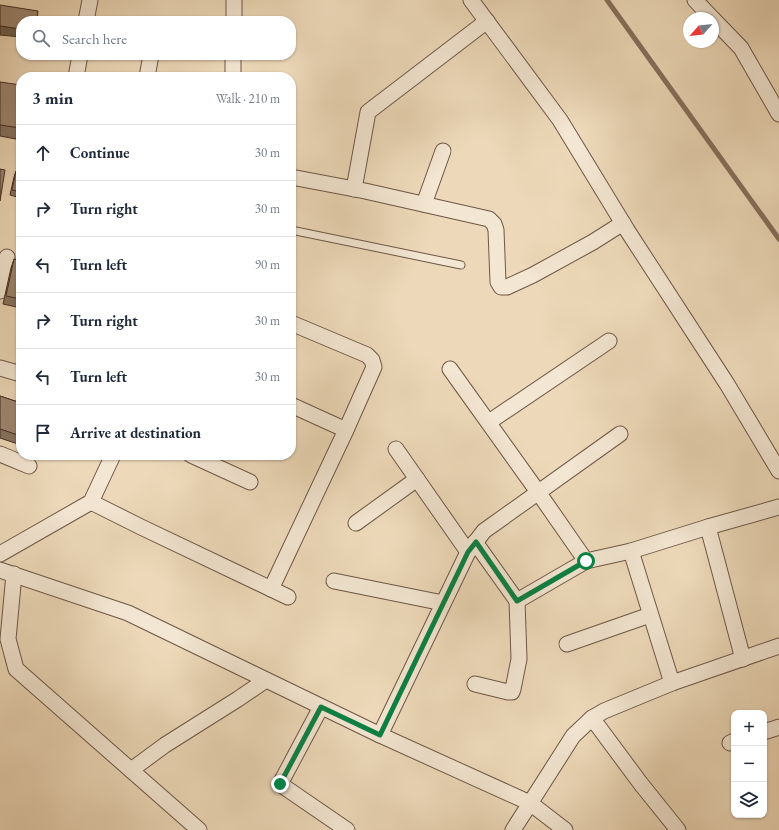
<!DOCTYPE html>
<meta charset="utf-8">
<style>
:root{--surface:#fff;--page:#f2f2f3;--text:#1f2937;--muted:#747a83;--line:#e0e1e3}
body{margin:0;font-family:"EB Garamond",serif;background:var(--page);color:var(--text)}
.controls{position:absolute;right:12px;bottom:12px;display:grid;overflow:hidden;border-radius:8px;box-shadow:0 1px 3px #0004}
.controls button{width:36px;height:36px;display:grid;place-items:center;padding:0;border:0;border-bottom:1px solid var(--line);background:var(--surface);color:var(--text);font:20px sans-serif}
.compass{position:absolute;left:683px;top:12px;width:36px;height:36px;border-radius:50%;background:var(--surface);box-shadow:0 1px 3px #0004;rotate:243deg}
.stop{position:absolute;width:12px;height:12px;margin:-9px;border:3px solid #0b8043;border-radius:50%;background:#fff}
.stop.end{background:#0b8043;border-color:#fff;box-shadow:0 1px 4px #0008}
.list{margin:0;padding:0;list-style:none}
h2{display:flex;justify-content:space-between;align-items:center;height:52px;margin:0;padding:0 16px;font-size:17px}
h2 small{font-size:13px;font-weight:400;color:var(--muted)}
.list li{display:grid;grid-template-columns:26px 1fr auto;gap:12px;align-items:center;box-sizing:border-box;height:56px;padding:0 16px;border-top:1px solid var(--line)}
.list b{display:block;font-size:15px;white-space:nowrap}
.list em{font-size:13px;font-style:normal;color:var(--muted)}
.icon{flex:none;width:22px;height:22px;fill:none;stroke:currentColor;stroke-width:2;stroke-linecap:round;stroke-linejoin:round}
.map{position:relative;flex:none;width:779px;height:830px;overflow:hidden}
.search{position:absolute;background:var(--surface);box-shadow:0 1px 3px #0004;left:16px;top:16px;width:280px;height:44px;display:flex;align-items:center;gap:10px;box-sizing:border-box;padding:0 14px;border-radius:16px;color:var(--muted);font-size:15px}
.panel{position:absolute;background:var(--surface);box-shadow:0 1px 3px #0004;left:16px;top:72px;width:280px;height:388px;border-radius:16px}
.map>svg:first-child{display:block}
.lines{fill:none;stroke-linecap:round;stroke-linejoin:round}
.stream{stroke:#87705d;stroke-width:5}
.lane-casing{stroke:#6e5747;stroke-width:9}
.street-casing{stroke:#6e5747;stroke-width:17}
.lane{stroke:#f3e6d2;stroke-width:7}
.street{stroke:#f3e6d2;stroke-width:15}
.wall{fill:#867360;stroke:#442c21}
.shaded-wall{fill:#6d5e4e;stroke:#442c21}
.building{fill:#9c8670;stroke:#442c21}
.route{stroke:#0b8043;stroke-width:5}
</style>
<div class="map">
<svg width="779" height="830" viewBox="0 0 779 830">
<rect width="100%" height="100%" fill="#edd9b9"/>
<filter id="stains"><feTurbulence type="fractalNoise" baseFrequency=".005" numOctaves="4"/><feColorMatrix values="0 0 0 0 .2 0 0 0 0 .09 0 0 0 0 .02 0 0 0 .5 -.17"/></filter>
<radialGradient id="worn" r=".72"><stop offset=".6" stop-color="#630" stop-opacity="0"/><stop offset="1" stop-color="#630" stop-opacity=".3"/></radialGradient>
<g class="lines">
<path class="stream" d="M607,0L779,239"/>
<defs>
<path id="lane" d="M291,230L461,265"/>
<g id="street">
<path d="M471,0L560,120L627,230L727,384L779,471"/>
<path d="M695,0L712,18"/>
<path d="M713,19L741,48L779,114"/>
<path d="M86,21L90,0"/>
<path d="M234,21V0"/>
<path d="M76,77L80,55"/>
<path d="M147,77L151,55"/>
<path d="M233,77V55"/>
<path d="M291,177L365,191L489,219L494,224L496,230L498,282L501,287H507L533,275L593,242L623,223"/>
<path d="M354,189L368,112L487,21"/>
<path d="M424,204L443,151"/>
<path d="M0,291L7,257"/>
<path d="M0,368L21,374"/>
<path d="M450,369L538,492L586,561"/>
<path d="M291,405L346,430"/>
<path d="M489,422L609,341"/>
<path d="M396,449L468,552"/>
<path d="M0,454L29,466"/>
<path d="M191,455L250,482"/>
<path d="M91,502L141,527L288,597"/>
<path d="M356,523L417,479"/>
<path d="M708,527L743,659"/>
<path d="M631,551L672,683"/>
<path d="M0,554L91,502L113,455"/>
<path d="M0,570L128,613L380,735"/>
<path d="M14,574L8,639L16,669L199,830"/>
<path d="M334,581L443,603"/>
<path d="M271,589L346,430L374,367L372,360L367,355L291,323"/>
<path d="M517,601L586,561L631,551L708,527L779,507"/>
<path d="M567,644L650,615"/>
<path d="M475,684L508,692H512L513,689L519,659L517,601L475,542"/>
<path d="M321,707L280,784L347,830"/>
<path d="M592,718L641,784L678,830"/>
<path d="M764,732L779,727"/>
<path d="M730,743L734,741"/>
<path d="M131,770L165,745L238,699L266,680"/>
<path d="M513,830L573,736L592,718L604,711L672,683L779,646"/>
<path d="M565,830L530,803L380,735L468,552L484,531L620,434"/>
</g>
</defs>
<use href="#lane" class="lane-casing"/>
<use href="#street" class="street-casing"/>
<use href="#lane" class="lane"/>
<use href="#street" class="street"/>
</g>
<g class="wall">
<path d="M0,82L20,128L16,139L0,136Z"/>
<path d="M16,171L21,172V198L10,195L14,177Z"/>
<path d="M14,259L21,261V308L3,304L11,268Z"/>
<path d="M0,396L21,403V445L0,438Z"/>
</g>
<path class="shaded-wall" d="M0,26L21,29V37L0,35Z"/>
<g class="building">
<path d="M0,5L38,11L37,21H21V29L0,26Z"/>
<path d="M0,82L21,85V122L20,128L0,125Z"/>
<path d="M0,169L5,170L0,201Z"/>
<path d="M16,171L21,172V192L12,190Z"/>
<path d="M14,259L21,261V299L6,296Z"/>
<path d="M0,396L21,403V436L0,429Z"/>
</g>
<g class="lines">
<path class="route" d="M280,784L321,707L380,735L468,552L476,542L517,601L586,561"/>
</g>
<rect width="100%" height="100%" filter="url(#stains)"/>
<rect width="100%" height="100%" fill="url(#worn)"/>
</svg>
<div class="controls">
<button>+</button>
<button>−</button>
<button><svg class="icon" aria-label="layers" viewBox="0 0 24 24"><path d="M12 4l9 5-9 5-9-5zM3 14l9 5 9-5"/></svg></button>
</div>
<svg class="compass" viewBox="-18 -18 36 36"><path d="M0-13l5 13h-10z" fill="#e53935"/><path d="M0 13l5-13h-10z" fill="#747a83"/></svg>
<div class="stop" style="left:586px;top:561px"></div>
<div class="stop end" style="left:280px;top:784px"></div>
<div class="search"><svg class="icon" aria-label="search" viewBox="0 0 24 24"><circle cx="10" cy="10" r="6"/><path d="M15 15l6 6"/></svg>Search here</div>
<section class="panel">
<h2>3 min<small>Walk · 210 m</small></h2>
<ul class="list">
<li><svg class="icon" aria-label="ahead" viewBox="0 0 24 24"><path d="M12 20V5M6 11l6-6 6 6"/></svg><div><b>Continue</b></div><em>30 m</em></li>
<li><svg class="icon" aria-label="right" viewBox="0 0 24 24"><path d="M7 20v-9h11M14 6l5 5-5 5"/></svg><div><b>Turn right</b></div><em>30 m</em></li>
<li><svg class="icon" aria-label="left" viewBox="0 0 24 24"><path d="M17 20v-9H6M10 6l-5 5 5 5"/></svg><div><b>Turn left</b></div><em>90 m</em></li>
<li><svg class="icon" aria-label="right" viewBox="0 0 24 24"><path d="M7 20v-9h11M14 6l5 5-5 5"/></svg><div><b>Turn right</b></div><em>30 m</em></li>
<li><svg class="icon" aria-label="left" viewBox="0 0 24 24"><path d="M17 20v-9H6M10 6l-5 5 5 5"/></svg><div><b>Turn left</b></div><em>30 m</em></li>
<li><svg class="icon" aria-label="arrive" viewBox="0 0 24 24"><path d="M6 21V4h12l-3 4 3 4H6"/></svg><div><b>Arrive at destination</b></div></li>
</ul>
</section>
</div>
